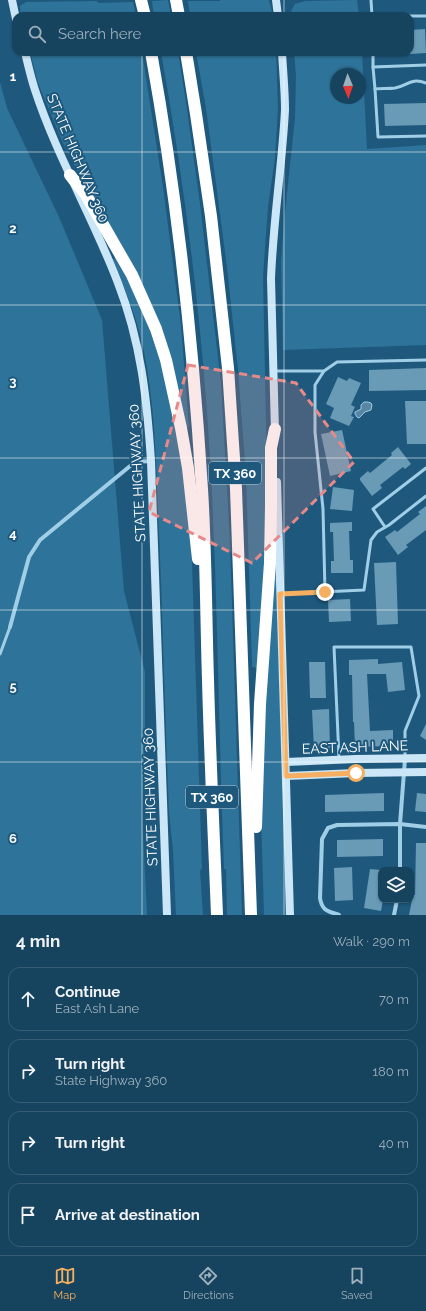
<!DOCTYPE html>
<meta charset="utf-8">
<style>
:root{--surface:#16435e;--page:#1f4a64;--text:#f1f3f6;--muted:#9eb0bc;--line:#355c73;--accent:#f6af60}
body{margin:0;font-family:Raleway,sans-serif;background:var(--page);color:var(--text)}
.controls{position:absolute;right:12px;bottom:12px;display:grid;overflow:hidden;border-radius:8px;box-shadow:0 1px 3px #0004}
.controls button{width:36px;height:36px;display:grid;place-items:center;padding:0;border:0;border-bottom:1px solid var(--line);background:var(--surface);color:var(--text);font:20px sans-serif}
.compass{position:absolute;left:330px;top:68px;width:36px;height:36px;border-radius:50%;background:var(--surface);box-shadow:0 1px 3px #0004;rotate:178deg}
.stop{position:absolute;width:12px;height:12px;margin:-9px;border:3px solid #f6af60;border-radius:50%;background:#fff}
.stop.end{background:#f6af60;border-color:#fff;box-shadow:0 1px 4px #0008}
.list{margin:0;padding:0;list-style:none}
h2{display:flex;justify-content:space-between;align-items:center;height:52px;margin:0;padding:0 16px;font-size:17px}
h2 small{font-size:13px;font-weight:400;color:var(--muted)}
.list li{display:grid;grid-template-columns:26px 1fr auto;gap:12px;align-items:center;box-sizing:border-box;height:64px;margin:0 8px 8px;padding:0 8px;border:1px solid var(--line);border-radius:12px}
.list b{display:block;font-size:15px;white-space:nowrap}
.list p{margin:0;font-size:13px;white-space:nowrap;color:var(--muted)}
.list em{font-size:13px;font-style:normal;color:var(--muted)}
.icon{flex:none;width:22px;height:22px;fill:none;stroke:currentColor;stroke-width:2;stroke-linecap:round;stroke-linejoin:round}
.map{position:relative;flex:none;width:426px;height:915px;overflow:hidden}
.search{position:absolute;background:var(--surface);box-shadow:0 1px 3px #0004;left:12px;right:12px;top:12px;height:44px;display:flex;align-items:center;gap:10px;box-sizing:border-box;padding:0 14px;border-radius:12px;color:var(--muted);font-size:15px}
.sheet{height:340px;background:var(--surface)}
nav{display:flex;justify-content:space-around;align-items:center;box-sizing:border-box;height:56px;border-top:1px solid var(--line);background:var(--surface);font-size:11px;color:var(--muted)}
nav a{display:grid;justify-items:center;gap:2px}
nav .on{color:var(--accent)}
.map>svg:first-child{display:block}
.green{fill:#2e7399;fill-rule:evenodd}
.water{fill:#5b86a1;stroke:#94cbe9}
.building{fill:#699ab6}
.lines{fill:none;stroke-linecap:round;stroke-linejoin:round}
.lane{stroke:#a1cee7;stroke-width:3}
.street{stroke:#a1cee7;stroke-width:4}
.secondary{stroke:#cbe6f6;stroke-width:8}
.highway{stroke:#fff;stroke-width:12}
.route{stroke:#f6af60;stroke-width:5}
.marked{fill:#e88989;fill-opacity:0.2;stroke:#e88989;stroke-width:3;stroke-dasharray:8 5;stroke-linejoin:round}
.grid{fill:none;stroke:#fff;stroke-width:1;stroke-opacity:0.55}
.labels{text-anchor:middle;dominant-baseline:central;stroke-width:4;stroke-linejoin:round;paint-order:stroke}
.shield{fill:#1e597d;stroke:#bccdd8;stroke-width:1}
.shield-label{font-size:13px;font-weight:bold;fill:#fff}
.street-label{font-size:14px;fill:#fff;stroke:#1e597d}
.grid-label{font-size:13px;text-anchor:middle;font-weight:bold;fill:#fff;stroke:#1e597d;stroke-width:4;stroke-linejoin:round;paint-order:stroke}
</style>
<div class="map">
<svg width="426" height="915" viewBox="0 0 426 915">
<rect width="100%" height="100%" fill="#1e597d"/>
<g class="green">
<path d="M168,0L171,16H154L152,1Z"/>
<path d="M220,0H269L273,16H190L188,1H220Z"/>
<path d="M357,0L359,16H291V11L295,4L305,1Z"/>
<path d="M97,1L98,3L133,2L136,16H21L20,6L26,2Z"/>
<path d="M30,52H142L163,187L181,326L189,427H185L168,351L62,141L38,83Z"/>
<path d="M161,52H178L186,102L200,204L221,383L230,542L242,915H227L226,869H224C219,744 218,619 212,494C205,346 187,198 161,52Z"/>
<path d="M196,52H276L278,107L275,158L268,207L263,276L268,523L258,668L252,667L246,475L238,370L227,267L206,108Z"/>
<path d="M294,52H362L367,149L426,145V345L283,350L281,262L284,222L295,118L296,75ZM336,74H360V98H336Z"/>
<path d="M0,82L7,108L59,217L102,320L124,591L145,672V735L142,813L147,915H0Z"/>
<path d="M115,258L127,278H129L155,337L175,416L191,532L202,869L200,870L203,915H176L173,851L169,812C165,718 163,625 159,531C156,470 156,407 143,347C137,317 124,288 113,259Z"/>
<path d="M273,577H276L286,915H264L261,814L264,714Z"/>
</g>
<path class="water" d="M364,402H368L371,403L372,405L371,410L365,412L359,418L357,417L355,414V412L361,409V405Z"/>
<g class="building">
<path d="M425,29L426,53L410,54V30Z"/>
<path d="M426,103V125L385,126L384,104Z"/>
<path d="M426,368V390L369,391V370Z"/>
<path d="M338,377L347,381L349,378L361,383L351,405L355,407L351,416L354,417L349,426L330,418L334,408L326,404Z"/>
<path d="M405,401H426V444H407Z"/>
<path d="M342,430L351,471L330,476L321,434Z"/>
<path d="M398,447L411,464L405,469L403,467L380,485L382,488L372,496L360,480V478L368,471L370,473L392,455L391,453Z"/>
<path d="M333,487L354,490L352,511L330,509Z"/>
<path d="M426,506V530L406,545L408,547L398,555L385,537L395,530L397,532L420,514L418,512Z"/>
<path d="M352,522V531H349L350,560H353V573H331V561H334L333,532H330V523Z"/>
<path d="M396,562L398,624L377,625L374,563Z"/>
<path d="M350,599L351,621L329,622L328,600Z"/>
<path d="M378,659V664L402,662L405,690L388,692L386,674H367L370,731L393,730V746L355,747L354,722H353L352,675H349V660Z"/>
<path d="M309,662H325L326,698H310Z"/>
<path d="M329,709L330,748L314,749L312,710Z"/>
<path d="M426,724V740L420,736Z"/>
<path d="M384,793V811L325,812V795Z"/>
<path d="M417,793L426,794V812L415,811Z"/>
<path d="M383,839V856L337,857V840Z"/>
<path d="M416,843H426V915H409L413,895H415Z"/>
<path d="M352,867L353,900L335,901L334,868Z"/>
<path d="M370,869L381,870V900H383L381,911L364,908Z"/>
</g>
<g class="lines">
<g class="lane">
<path d="M371,0L372,16"/>
<path d="M410,16H426"/>
<path d="M373,52V67L426,65"/>
<path d="M373,67L375,89"/>
<path d="M426,83C411,77 407,86 395,88C388,89 381,88 375,89L378,137L426,136"/>
<path d="M273,371H324L337,362L426,360"/>
<path d="M324,371L315,385V432L323,509L325,592"/>
<path d="M385,527L373,509L426,468"/>
<path d="M280,594L364,590L371,540L377,532L389,525L426,496"/>
<path d="M0,654L10,627"/>
<path d="M339,758L334,647H411L419,696L405,731V758"/>
</g>
<g class="street">
<path d="M10,627L29,557L40,540L135,462L151,461"/>
<path d="M400,870V824L405,759"/>
<path d="M339,915C328,911 322,911 320,898L322,839L328,828L337,825L400,824L426,827"/>
<path d="M394,915L397,900"/>
</g>
<g class="secondary">
<path d="M12,0L16,19"/>
<path d="M276,0L278,16"/>
<path d="M25,52C28,65 31,78 35,90C57,157 93,217 118,283C141,342 147,399 151,461L167,915"/>
<path d="M275,432L271,279C273,222 282,167 285,110C285,91 283,71 282,52"/>
<path d="M277,482L290,915"/>
<path d="M286,762L356,759L426,758"/>
<path d="M287,776L356,773L426,772"/>
</g>
<g class="highway">
<path d="M141,0L145,16"/>
<path d="M176,0L179,16"/>
<path d="M151,52C177,196 193,342 202,489C206,552 206,616 208,680C210,758 214,837 217,915"/>
<path d="M186,52L196,114L211,216L228,368L236,489L251,915"/>
<path d="M70,175L86,195L132,275L156,329L166,360L181,428L188,468L198,559"/>
<path d="M256,827L260,704L270,563L271,506V448L275,429"/>
</g>
</g>
<g class="lines">
<path class="route" d="M325,592L280,594L286,776L356,773"/>
</g>
<path class="marked" d="M188,365L296,383L354,462L252,563L149,512Z"/>
<path class="grid" d="M142,0V16M284,0V16M142,52V915M284,52V915M0,152H426M0,305H426M0,458H426M0,610H426M0,762H426"/>
<g class="labels">
<g class="shield">
<rect x="209" y="462" width="52" height="22" rx="3"/>
<rect x="186" y="786" width="52" height="22" rx="3"/>
</g>
<g class="shield-label">
<text x="235" y="473">TX 360</text>
<text x="212" y="797">TX 360</text>
</g>
<g class="street-label">
<text transform="translate(78 158) rotate(67)">STATE HIGHWAY 360</text>
<text transform="translate(137 473) rotate(-93)">STATE HIGHWAY 360</text>
<text transform="translate(355 747) rotate(-2)">EAST ASH LANE</text>
<text transform="translate(150 797) rotate(-92)">STATE HIGHWAY 360</text>
</g>
</g>
<g class="grid-label">
<text x="13" y="81">1</text>
<text x="13" y="233">2</text>
<text x="13" y="386">3</text>
<text x="13" y="538">4</text>
<text x="13" y="691">5</text>
<text x="13" y="843">6</text>
</g>
</svg>
<div class="controls">
<button><svg class="icon" aria-label="layers" viewBox="0 0 24 24"><path d="M12 4l9 5-9 5-9-5zM3 14l9 5 9-5"/></svg></button>
</div>
<svg class="compass" viewBox="-18 -18 36 36"><path d="M0-13l5 13h-10z" fill="#e53935"/><path d="M0 13l5-13h-10z" fill="#9eb0bc"/></svg>
<div class="stop" style="left:356px;top:773px"></div>
<div class="stop end" style="left:325px;top:592px"></div>
<div class="search"><svg class="icon" aria-label="search" viewBox="0 0 24 24"><circle cx="10" cy="10" r="6"/><path d="M15 15l6 6"/></svg>Search here</div>
</div>
<section class="sheet">
<h2>4 min<small>Walk · 290 m</small></h2>
<ul class="list">
<li><svg class="icon" aria-label="ahead" viewBox="0 0 24 24"><path d="M12 20V5M6 11l6-6 6 6"/></svg><div><b>Continue</b><p>East Ash Lane</p></div><em>70 m</em></li>
<li><svg class="icon" aria-label="right" viewBox="0 0 24 24"><path d="M7 20v-9h11M14 6l5 5-5 5"/></svg><div><b>Turn right</b><p>State Highway 360</p></div><em>180 m</em></li>
<li><svg class="icon" aria-label="right" viewBox="0 0 24 24"><path d="M7 20v-9h11M14 6l5 5-5 5"/></svg><div><b>Turn right</b></div><em>40 m</em></li>
<li><svg class="icon" aria-label="arrive" viewBox="0 0 24 24"><path d="M6 21V4h12l-3 4 3 4H6"/></svg><div><b>Arrive at destination</b></div></li>
</ul>
</section>
<nav>
<a class="on"><svg class="icon" aria-label="map" viewBox="0 0 24 24"><path d="M3 6l6-2 6 2 6-2v14l-6 2-6-2-6 2zM9 4v14M15 6v14"/></svg>Map</a>
<a><svg class="icon" aria-label="directions" viewBox="0 0 24 24"><path d="M12 3l9 9-9 9-9-9zM9 14v-3h6M13 9l2 2-2 2"/></svg>Directions</a>
<a><svg class="icon" aria-label="saved" viewBox="0 0 24 24"><path d="M7 4h10v16l-5-4-5 4z"/></svg>Saved</a>
</nav>
